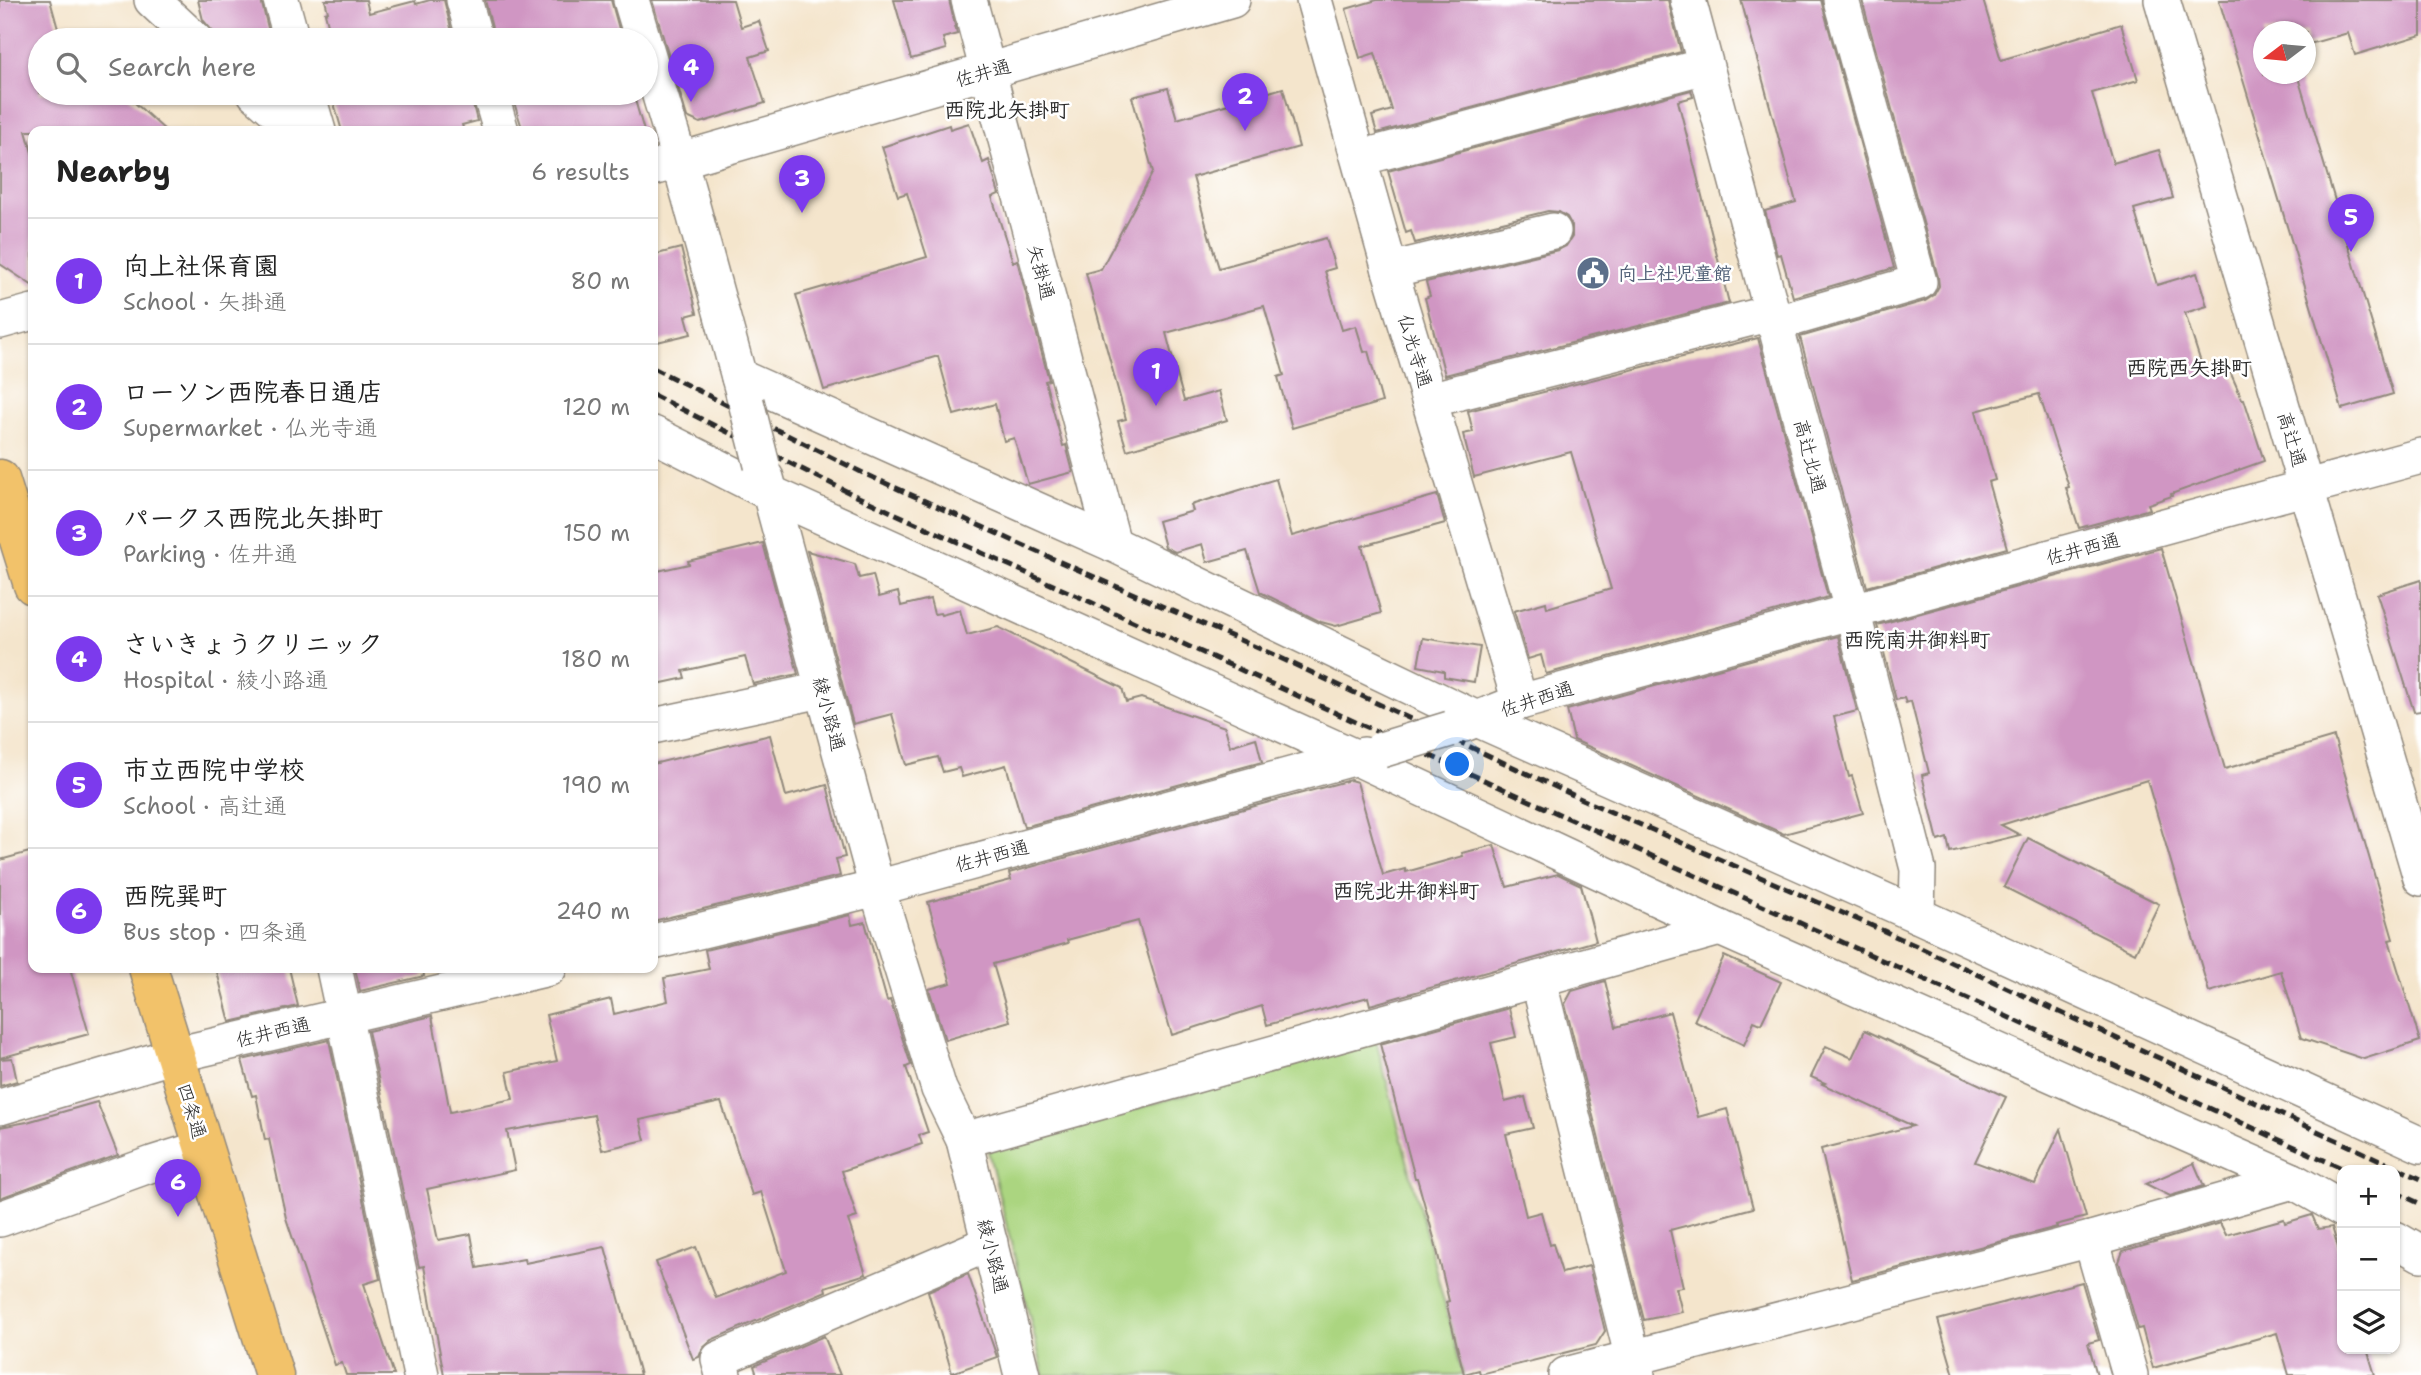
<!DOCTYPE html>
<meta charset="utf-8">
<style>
:root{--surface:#fff;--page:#f2f2f2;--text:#222;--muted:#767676;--line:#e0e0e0;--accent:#7c3aed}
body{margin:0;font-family:"Shantell Sans","Klee One",sans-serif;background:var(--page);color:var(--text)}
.controls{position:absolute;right:21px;bottom:21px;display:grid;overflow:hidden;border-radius:14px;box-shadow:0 2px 5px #0004}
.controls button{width:63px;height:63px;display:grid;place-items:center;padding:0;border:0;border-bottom:2px solid var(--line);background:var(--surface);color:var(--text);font:35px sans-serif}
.compass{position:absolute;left:2253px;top:21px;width:63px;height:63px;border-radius:50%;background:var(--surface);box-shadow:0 2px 5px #0004;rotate:254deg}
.you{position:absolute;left:1458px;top:765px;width:24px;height:24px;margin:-18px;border:5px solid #fff;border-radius:50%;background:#1a73e8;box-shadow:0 0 0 10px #1a73e833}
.badge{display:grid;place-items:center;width:46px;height:46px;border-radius:50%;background:var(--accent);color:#fff;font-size:23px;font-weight:700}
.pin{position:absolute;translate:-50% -58px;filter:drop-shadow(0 2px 4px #0008)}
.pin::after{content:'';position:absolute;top:37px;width:24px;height:21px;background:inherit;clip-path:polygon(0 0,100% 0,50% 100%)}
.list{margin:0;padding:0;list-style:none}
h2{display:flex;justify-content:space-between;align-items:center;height:91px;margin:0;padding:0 28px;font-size:30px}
h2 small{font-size:23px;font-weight:400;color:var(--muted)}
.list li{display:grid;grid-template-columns:46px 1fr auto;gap:21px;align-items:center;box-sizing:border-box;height:126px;padding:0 28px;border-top:2px solid var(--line)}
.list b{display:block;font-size:26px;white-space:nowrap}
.list p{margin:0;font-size:23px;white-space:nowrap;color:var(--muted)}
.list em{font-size:23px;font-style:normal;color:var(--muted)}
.icon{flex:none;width:38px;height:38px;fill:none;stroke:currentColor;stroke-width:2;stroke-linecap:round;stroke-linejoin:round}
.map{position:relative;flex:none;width:2421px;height:1375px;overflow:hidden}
.search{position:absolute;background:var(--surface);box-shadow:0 2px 5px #0004;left:28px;top:28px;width:630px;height:77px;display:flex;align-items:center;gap:18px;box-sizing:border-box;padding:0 24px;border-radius:38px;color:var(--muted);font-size:26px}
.panel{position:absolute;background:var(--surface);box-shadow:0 2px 5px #0004;left:28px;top:126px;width:630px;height:847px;border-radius:14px}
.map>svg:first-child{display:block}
.green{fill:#abd580;stroke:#6b8056;stroke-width:2}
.building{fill:#d096c3}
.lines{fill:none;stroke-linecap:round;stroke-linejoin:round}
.minor-casing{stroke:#90887c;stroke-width:38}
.major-casing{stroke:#90887c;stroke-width:41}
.minor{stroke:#fff;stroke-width:35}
.major{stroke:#f2c26a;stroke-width:38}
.rail{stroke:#2b2b2b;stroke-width:5;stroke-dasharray:10 5;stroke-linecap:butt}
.minor-bridge-casing{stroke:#90887c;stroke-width:38;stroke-linecap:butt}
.minor-bridge{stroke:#fff;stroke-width:35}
.labels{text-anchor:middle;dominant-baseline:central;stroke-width:5;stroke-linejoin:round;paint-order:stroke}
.street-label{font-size:19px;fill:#2b2b2b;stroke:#fff}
.service-label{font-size:19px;font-weight:bold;fill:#4e5e75;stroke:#fff;text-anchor:start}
.neighbourhood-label{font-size:21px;font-weight:bold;fill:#2b2b2b;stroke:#fff}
</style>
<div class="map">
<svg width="2421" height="1375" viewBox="0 0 2421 1375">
<rect width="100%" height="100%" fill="#fff"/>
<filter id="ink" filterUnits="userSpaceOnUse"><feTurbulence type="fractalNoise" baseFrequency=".0143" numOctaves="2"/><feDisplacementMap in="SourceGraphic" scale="14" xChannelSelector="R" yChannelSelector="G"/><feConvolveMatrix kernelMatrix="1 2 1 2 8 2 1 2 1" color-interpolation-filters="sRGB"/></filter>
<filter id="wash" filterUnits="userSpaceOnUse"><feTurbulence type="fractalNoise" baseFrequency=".00686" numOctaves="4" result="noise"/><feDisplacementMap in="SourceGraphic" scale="28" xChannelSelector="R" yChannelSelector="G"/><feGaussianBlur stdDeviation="1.57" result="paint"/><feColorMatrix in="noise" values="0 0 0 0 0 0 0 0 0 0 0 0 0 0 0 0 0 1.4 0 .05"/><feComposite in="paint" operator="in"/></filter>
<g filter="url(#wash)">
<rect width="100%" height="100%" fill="#f4e5cc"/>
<path class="green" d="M1376,1040L1463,1375H1044L988,1151Z"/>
<g id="blocks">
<g class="building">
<path d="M0,0H50L61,40H40V93H124L166,131H26L33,156V286L0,264Z"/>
<path d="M198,0H261L271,40H215L214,33L203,20Z"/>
<path d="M325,0H366L369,13L415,1L416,4L430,0H444L454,40H332L325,13L328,12Z"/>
<path d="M485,0H611L622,40H495Z"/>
<path d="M652,0H733L741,27L759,21L769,51L750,57L765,103L700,123L687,117Z"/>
<path d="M894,0H949L957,34L943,38L946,49L911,59Z"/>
<path d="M1377,0H1668L1681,52L1377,133L1372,116L1392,110L1375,53L1360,58L1346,9Z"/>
<path d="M1741,0H1821L1894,268L1793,297L1781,254L1777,255L1765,211L1796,202Z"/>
<path d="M1862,0H1983L2001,60L2121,24L2138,80L2092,93L2113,163L2159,150L2173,198L2134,209L2157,285L2197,273L2207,306L2185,313L2205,375L2228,367L2242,399H2244L2264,461L2171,494L2172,496L2148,504L2150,509L2079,528L2066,488L2069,487L2039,394L1976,411L1995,480L1988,482L2007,548L1867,587L1800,337L1925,301L1934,295L1939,286L1938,277Z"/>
<path d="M2219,0H2421V35L2355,55L2348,33L2306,45V32H2264V74H2297L2393,394L2342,409Z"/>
<path d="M1168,88L1177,119L1283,88L1299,147L1193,177L1210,239L1219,268L1326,238L1335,268L1325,271L1342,330L1356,326L1364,352L1368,351L1382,402L1292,428L1278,377L1284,375L1264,306L1166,333L1184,401L1219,391L1227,420L1127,450L1118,421L1126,419L1086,273L1101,269L1153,172L1132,97Z"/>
<path d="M1691,90L1693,97L1678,101L1729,303L1445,375L1425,298L1430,296L1426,282L1558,250L1566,246L1572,237V226L1567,217L1559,212L1548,211L1415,243L1411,231L1406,233L1388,171Z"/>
<path d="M331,93H470L477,121L462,125L464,131H342Z"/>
<path d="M511,93H633L644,131H523Z"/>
<path d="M969,123L983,163L989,160L999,194L992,197L1013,262L1017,260L1049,380L1045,381L1063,446L1066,445L1073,472L1028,484L1014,438L1004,441L995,404L954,415L938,356L824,390L796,295L927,257L907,193L898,196L882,147L949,125L950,129Z"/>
<path d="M681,248L697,313L686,316L691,334L653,343V255Z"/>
<path d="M1758,338L1828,597L1546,674L1541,655L1528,659L1514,611L1546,602L1547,608L1611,589L1571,452L1474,477L1463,434L1473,432L1468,411Z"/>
<path d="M1276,479L1292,536L1437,495L1445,523L1362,546L1381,613L1336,626L1321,622L1260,592L1247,551L1207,562L1202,544L1175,552L1165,547L1158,521L1193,511L1191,505Z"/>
<path d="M763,543L798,674L753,684L745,657L683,671L685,678L653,685V572L689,564L688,561Z"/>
<path d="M2161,548L2225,769L2334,737L2393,939L2389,940L2420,1041L2364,1059L2301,1038L2281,971L2209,992L2147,780L2001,825L2020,835L1950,852L1947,838L1938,841L1922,775L1929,773L1911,701L1906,703L1904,698L1896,700L1877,625Z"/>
<path d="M807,551L855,564L859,578L873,575L879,597L898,592L901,606L930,599L934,614L940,613L941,615L960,610L967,635L998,627L1122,688L1126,702L1141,698L1225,727L1230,746L1256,738L1262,762L1024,827L1006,765L962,777L959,768L943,772L938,757L906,765L892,714L853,724Z"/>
<path d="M2421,580V711L2414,712L2377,594Z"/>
<path d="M1838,636L1857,711L1834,717L1849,777L1852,776L1863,813L1784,834L1574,740L1567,710Z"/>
<path d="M1423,638L1480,647L1474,682L1444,677V671L1418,666Z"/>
<path d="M770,735L786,796L827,785L845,857L836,859L840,876L653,921V764Z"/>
<path d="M1350,780L1357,782L1383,875L1405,869L1406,872L1463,856L1462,853L1494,845L1507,887L1558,874L1581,885L1596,941L1370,1005L1368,997L1267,1025L1262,1006L1172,1035L1138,921L1067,940L1068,943L993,964L1010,1021L945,1040L929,989L951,983L928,902L1011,880L1009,873Z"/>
<path d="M2028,838L2159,904L2135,953L2004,887Z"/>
<path d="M33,851V968H70L89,1034L0,1058V860Z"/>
<path d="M850,915L852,925L865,922L887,1001L890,1000L911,1065L906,1067L928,1132L919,1135L922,1144L842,1171L857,1217L848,1220L866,1274L825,1287L826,1291L711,1340L703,1347L699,1357L693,1359L656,1262L696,1247L716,1298L786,1271L761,1192L752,1195L721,1102L640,1120L645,1140L602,1150L594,1115L507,1131L515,1170L427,1189L438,1240L471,1234L477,1268L524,1259L525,1263L605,1247L640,1375H444L424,1266L419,1267L368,1031L432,1016L450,1112L513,1099L507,1072L557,1061L546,1015L611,999L614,1014L668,1001L664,978L709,969L705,950Z"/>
<path d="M1724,956L1781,982L1761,1024L1754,1021L1744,1045L1694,1021Z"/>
<path d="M216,968H289L298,1006L230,1022Z"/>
<path d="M355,968H423L424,976L360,991Z"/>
<path d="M1605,981L1616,1027L1670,1012L1698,1117L1727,1109L1753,1208L1670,1230L1683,1287L1676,1288L1682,1312L1644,1320L1565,1004L1572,991Z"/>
<path d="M1509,1008L1516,1037L1491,1043L1505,1102L1525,1097L1533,1128L1506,1134L1526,1216L1541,1212L1550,1245L1553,1244L1562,1273L1589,1266L1605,1331L1596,1345L1480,1374L1479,1370L1464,1374L1446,1302L1449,1301L1434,1238L1417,1178H1415L1380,1044Z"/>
<path d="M1865,1030L2006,1097L1975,1162L2035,1184L2061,1129L2086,1217L2056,1225L2057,1227L1852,1280L1821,1149L1913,1126L1822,1084L1825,1083L1811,1077L1826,1046L1852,1058Z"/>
<path d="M329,1040L380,1279L364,1284L394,1375H346L342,1363L335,1365L286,1218L269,1139L265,1140L256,1095L252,1096L242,1060Z"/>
<path d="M12,1058L17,1081L0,1086V1059Z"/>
<path d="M97,1102L118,1155L0,1198V1127L27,1122Z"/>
<path d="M2194,1163L2204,1186L2170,1196L2146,1184Z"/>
<path d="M2312,1215L2318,1229L2332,1227L2342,1261V1349H2367L2375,1375H2289L2277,1333L2153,1368L2142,1328L2138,1329L2119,1262L2123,1251L2220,1223L2226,1235L2284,1219L2285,1223Z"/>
<path d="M968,1274L997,1357L952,1373L928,1291Z"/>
<path d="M2082,1282L2099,1340L2088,1343L2097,1375H1954L1938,1320Z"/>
<path d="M824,1336L840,1375H757L754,1366Z"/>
</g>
</g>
</g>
<g filter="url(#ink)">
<use href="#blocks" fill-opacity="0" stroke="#90887c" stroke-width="2"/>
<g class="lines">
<defs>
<g id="minor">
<path d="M152,0L195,40"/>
<path d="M281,0L292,40"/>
<path d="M464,0L475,40"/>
<path d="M631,0L643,40"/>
<path d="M969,0L1113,544"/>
<path d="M1314,0L1390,270L1520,702"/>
<path d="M1688,0L1852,610L1918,869L1917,915"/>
<path d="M2162,0L2421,878"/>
<path d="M646,49L680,162L745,399"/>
<path d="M255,93L292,125L303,131"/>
<path d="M307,93L318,131"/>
<path d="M490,93L501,131"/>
<path d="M1360,158L1705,66"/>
<path d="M653,168L1232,0"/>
<path d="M1390,270L1553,231"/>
<path d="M0,321L33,312"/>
<path d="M1773,324L1919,282L1841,0"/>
<path d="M739,377L1113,544L1479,720L1917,915L2421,1145"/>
<path d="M1429,400L1771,313"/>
<path d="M653,434L770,493L1357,758L1720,928L2293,1181L2342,1209"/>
<path d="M766,478L877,888L939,1089L964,1140L1022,1375"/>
<path d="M1464,724L1520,702L2421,456"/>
<path d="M653,726L822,690"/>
<path d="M653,942L877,888L1364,755"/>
<path d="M334,968L421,1375"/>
<path d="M1538,979L1637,1375"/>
<path d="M0,1107L175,1055L549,968"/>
<path d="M964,1140L1720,928"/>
<path d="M0,1219L152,1164L203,1148"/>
<path d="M2091,1239L2130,1375"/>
<path d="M2395,1239L2421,1254"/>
<path d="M723,1375L719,1359L990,1243"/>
<path d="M1566,1375L2091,1239L2293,1181"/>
</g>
<g id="major">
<path d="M0,479L33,585"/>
<path d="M148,968L274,1375"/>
</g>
</defs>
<use href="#minor" class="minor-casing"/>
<use href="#major" class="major-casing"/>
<use href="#minor" class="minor"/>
<use href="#major" class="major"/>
<g class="rail">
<path d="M653,368L863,473L1058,561L1272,654L1577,797L1884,931L2421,1179"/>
<path d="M653,395L854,495L2346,1170"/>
<path d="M2395,1192L2421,1204"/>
</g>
<defs>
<g id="minor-bridge">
<path d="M746,402L762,465"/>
<path d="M1381,750L1450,729"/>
</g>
</defs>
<use href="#minor-bridge" class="minor-bridge-casing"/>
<use href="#minor-bridge" class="minor-bridge"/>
</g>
</g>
<defs>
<symbol id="civic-disc" viewBox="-11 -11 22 22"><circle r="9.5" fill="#5c6f8a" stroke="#fff"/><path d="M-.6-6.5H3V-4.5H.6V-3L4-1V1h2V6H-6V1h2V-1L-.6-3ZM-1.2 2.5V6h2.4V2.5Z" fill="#fff"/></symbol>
</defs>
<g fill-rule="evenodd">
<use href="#civic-disc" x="1574" y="254" width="38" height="38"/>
</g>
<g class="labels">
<g class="street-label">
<text transform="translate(983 73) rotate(-16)">佐井通</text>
<text transform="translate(1041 272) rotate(75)">矢掛通</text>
<text transform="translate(1415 351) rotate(73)">仏光寺通</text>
<text transform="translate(2292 439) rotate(73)">高辻通</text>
<text transform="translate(1810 456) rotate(75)">高辻北通</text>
<text transform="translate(2083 549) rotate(-15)">佐井西通</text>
<text transform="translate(1537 699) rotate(-18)">佐井西通</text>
<text transform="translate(829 714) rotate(75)">綾小路通</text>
<text transform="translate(992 856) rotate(-15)">佐井西通</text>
<text transform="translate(273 1032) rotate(-13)">佐井西通</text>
<text transform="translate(192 1111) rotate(73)">四条通</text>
<text transform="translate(993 1256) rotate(76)">綾小路通</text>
</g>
<g class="service-label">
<text x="1618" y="273">向上社児童館</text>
</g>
<g class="neighbourhood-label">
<text x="1007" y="110">西院北矢掛町</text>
<text x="2189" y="368">西院西矢掛町</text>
<text x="1917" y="640">西院南井御料町</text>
<text x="1406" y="891">西院北井御料町</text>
</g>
</g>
</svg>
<div class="controls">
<button>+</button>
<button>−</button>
<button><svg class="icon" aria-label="layers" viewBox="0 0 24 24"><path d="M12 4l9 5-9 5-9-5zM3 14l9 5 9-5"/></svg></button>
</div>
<svg class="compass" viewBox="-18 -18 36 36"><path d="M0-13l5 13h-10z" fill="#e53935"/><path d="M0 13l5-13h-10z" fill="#767676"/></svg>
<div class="you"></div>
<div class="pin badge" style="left:1156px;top:406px">1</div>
<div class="pin badge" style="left:1245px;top:131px">2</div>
<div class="pin badge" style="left:802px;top:213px">3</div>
<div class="pin badge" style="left:691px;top:102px">4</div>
<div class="pin badge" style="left:2351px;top:252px">5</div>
<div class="pin badge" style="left:178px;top:1217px">6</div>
<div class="search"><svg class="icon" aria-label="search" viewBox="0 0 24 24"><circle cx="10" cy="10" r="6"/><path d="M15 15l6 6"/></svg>Search here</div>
<section class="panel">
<h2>Nearby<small>6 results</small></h2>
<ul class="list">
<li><span class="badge">1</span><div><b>向上社保育園</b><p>School · 矢掛通</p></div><em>80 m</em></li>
<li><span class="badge">2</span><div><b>ローソン西院春日通店</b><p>Supermarket · 仏光寺通</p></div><em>120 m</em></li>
<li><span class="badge">3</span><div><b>パークス西院北矢掛町</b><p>Parking · 佐井通</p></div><em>150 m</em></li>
<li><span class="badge">4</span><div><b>さいきょうクリニック</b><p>Hospital · 綾小路通</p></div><em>180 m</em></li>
<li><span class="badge">5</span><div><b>市立西院中学校</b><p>School · 高辻通</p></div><em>190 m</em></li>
<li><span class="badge">6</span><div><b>西院巽町</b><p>Bus stop · 四条通</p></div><em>240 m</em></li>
</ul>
</section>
</div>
